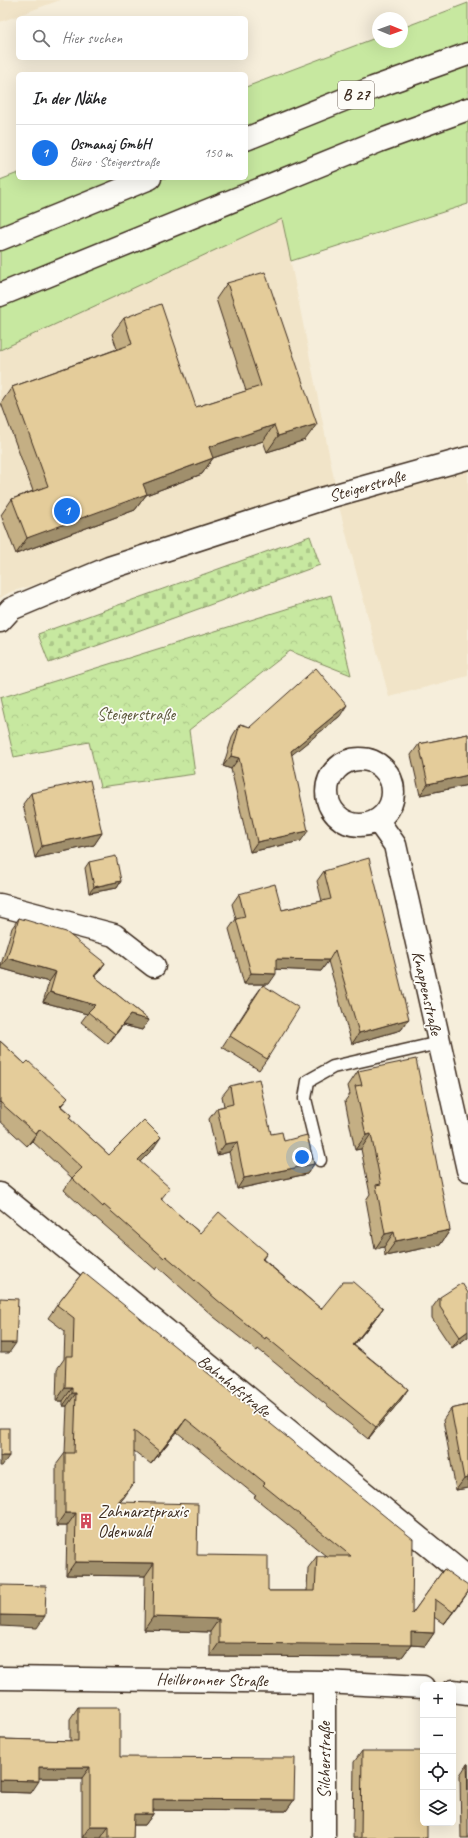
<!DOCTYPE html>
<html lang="de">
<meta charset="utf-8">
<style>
:root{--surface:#fff;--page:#f6f6f6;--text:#202124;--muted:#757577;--line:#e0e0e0;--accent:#1a73e8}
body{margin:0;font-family:Caveat,sans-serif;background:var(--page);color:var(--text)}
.controls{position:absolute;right:12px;bottom:12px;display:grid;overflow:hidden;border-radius:6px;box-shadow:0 4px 16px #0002}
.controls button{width:36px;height:36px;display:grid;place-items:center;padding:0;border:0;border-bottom:1px solid var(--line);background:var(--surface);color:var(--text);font:20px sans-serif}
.compass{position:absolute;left:372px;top:12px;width:36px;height:36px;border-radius:50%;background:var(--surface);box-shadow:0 4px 16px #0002;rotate:91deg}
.you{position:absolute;left:302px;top:1157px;width:14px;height:14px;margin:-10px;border:3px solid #fff;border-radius:50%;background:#1a73e8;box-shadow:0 0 0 6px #1a73e833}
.badge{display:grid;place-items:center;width:26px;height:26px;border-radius:50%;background:var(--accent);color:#fff;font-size:13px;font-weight:700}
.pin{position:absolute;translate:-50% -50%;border:2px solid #fff;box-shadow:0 1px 4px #0006}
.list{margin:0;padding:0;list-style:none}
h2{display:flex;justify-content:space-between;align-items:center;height:52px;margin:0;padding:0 16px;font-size:17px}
h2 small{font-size:13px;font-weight:400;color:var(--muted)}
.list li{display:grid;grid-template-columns:26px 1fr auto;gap:12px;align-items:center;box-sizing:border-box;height:56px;padding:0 16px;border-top:1px solid var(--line)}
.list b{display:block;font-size:15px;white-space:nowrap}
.list p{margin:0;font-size:13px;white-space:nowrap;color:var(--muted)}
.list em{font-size:13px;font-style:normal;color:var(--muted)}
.icon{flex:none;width:22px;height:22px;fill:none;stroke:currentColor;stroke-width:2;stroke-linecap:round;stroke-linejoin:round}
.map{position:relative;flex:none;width:468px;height:1838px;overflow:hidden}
.search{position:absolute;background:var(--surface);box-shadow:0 4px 16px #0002;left:16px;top:16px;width:232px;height:44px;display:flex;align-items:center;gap:10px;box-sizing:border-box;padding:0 14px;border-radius:6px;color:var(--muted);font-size:15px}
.panel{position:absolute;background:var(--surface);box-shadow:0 4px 16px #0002;left:16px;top:72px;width:232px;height:108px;border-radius:6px}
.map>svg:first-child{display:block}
.built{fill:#f1e4c8}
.grass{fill:#c7e8a0;stroke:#81895f}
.cemetery{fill:url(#cemetery-stones);stroke:#81895f}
.park{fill:url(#park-crowns);stroke:#81895f}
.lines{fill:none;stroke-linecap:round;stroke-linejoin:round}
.service-casing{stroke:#3b2a1e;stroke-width:15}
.minor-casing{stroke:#3b2a1e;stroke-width:25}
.secondary-casing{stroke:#3b2a1e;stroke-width:25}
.trunk-casing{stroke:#3b2a1e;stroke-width:25}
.service{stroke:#fdfcf7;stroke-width:12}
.minor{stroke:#fdfcf7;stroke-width:22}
.secondary{stroke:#fdfcf7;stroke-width:22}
.trunk{stroke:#fdfcf7;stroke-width:22}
.wall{fill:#c4af84;stroke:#3b2a1e;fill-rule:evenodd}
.shaded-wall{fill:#a08f6c;stroke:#3b2a1e}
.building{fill:#e4cc9a;stroke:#3b2a1e;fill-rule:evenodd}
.labels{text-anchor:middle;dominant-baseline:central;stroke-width:3.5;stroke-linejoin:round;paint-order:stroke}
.shield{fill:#fdfcf7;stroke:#75695f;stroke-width:1}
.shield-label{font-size:16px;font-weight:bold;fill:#3b2a1e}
.street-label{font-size:17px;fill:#3b2a1e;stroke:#fdfcf7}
.park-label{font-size:17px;fill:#5e5a3e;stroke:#fdfcf7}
.poi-label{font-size:17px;fill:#3b2a1e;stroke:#fdfcf7;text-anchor:start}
</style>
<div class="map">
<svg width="468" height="1838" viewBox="0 0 468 1838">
<defs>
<pattern id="cemetery-stones" width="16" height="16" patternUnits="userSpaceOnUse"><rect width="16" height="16" fill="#c7e8a0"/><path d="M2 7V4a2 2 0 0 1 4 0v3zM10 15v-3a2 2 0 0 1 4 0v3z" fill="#acc789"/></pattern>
<pattern id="park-crowns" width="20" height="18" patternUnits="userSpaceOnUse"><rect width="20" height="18" fill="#c7e8a0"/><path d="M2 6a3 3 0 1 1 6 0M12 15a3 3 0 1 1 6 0" fill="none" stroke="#acc789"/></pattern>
</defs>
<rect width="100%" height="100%" fill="#f6eedb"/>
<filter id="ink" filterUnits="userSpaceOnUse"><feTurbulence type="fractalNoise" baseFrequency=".025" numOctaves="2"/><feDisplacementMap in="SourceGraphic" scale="8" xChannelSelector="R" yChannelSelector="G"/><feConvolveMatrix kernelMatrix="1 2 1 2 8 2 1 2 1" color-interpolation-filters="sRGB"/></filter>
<g filter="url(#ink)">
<g class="built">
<path d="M0,0H60L0,22Z"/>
<path d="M282,218L337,494L468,463V676L389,697L336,495L10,592L0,598V350Z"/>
</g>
<path class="grass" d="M468,3V204L291,261L282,219L0,350V180L18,173V178H246V87L378,37V42H402V28Z"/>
<path class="cemetery" d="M310,536L320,565L49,663L38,634Z"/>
<path class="park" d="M331,595L351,675L290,651L189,730L195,774L100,787L89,742L14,757L0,698Z"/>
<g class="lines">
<defs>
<path id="service" d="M320,1160L305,1099L308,1081L333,1067L439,1043"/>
<g id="minor">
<path d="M0,621L11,609L109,568L325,498L468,458"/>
<circle cx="360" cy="792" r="33"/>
<path d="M378,821L395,845L468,1170"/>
<path d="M0,905L114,935L154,966"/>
<path d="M0,1194L468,1578"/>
<path d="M324,1838V1682"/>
</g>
<g id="secondary">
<path d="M0,1678L324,1682L423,1687"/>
<path d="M453,1691L468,1693"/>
</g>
<g id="trunk">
<path d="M246,139L373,88L468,54"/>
<path d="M0,239L150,178"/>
<path d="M0,295L379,141L468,109"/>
</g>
</defs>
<use href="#service" class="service-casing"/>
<use href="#minor" class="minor-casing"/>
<use href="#secondary" class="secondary-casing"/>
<use href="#trunk" class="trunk-casing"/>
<use href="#service" class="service"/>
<use href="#minor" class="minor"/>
<use href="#secondary" class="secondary"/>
<use href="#trunk" class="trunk"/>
</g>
<g class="wall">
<path d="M227,283L305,440L267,452L263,441L213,458L202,474L146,495L135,510L16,554L1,515L12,499L33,491L1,403L12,387L117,349L112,334L124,318L196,407L246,391L216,299Z"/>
<path d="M340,716L291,755L301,841L250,852L231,769L223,766L233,735L240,724L250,727Z"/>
<path d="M468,734V785L420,795L411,755L419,744Z"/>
<path d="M31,793L102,833L94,845L35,858L23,804Z"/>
<path d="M89,862L121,881L117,888L89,893L85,868Z"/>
<path d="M324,871L409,1019L401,1030L352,1044L328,961L321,971L276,969L269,984H244L229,929L236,919L232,904L239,894L282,910L322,901L317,881Z"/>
<path d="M19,918L105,963L95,977L149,1020L142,1030L123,1025L108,1044L81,1022L87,1014L43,1002L49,982L0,968L12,928Z"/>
<path d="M263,985L267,1059L259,1070L222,1047L255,996Z"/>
<path d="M0,1041L25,1064L68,1098L61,1106L71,1115L69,1118L109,1155L153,1149L140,1162L162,1200L200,1233L267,1253L263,1259L321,1309L383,1308L375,1319L354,1345L408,1389L400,1401L368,1439L258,1349L257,1351L214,1317L158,1267L156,1270L95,1217L94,1218L64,1190L72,1178L32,1141L27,1146L0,1121Z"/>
<path d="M358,1071L450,1230L440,1245L385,1256L384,1247L375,1249L366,1200L370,1194L361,1149L355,1150L345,1101L350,1094L348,1086Z"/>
<path d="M230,1086L271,1134L284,1141L314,1164L307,1174L237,1189L229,1152L217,1155L209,1119L217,1108L224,1106L222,1096Z"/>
<path d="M83,1272L412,1614L444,1569L468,1592L444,1624L434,1617V1633L425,1646L411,1645L402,1657L210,1656V1632L144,1630L145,1576L66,1575L67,1526H56V1465L65,1453L67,1406H63V1401H56L57,1369L64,1359L65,1331L48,1318L57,1305ZM177,1432L256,1496L254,1497L326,1556H317L308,1568L307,1591H268L197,1555L120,1502L125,1496L134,1451L151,1464Z"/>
<path d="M440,1297L468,1337L452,1348L432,1318V1308Z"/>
<path d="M468,1405V1488L456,1490L443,1420L451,1409Z"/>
<path d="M78,1707L120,1757L294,1800L286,1811L153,1810V1814L145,1825H133V1838H82V1778H39L31,1793L0,1792V1739L70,1741V1719Z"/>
<path d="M362,1751L427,1838H353L354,1762Z"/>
<path d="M467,1764H468V1838H461L460,1775Z"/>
</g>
<g class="shaded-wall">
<path d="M317,424L305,440L267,452L278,436Z"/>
<path d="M274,425L263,441L198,463L209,447Z"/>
<path d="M213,458L202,474L146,495L135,510L16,554L27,538L143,484Z"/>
<path d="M347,705L340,716L283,762L291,751Z"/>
<path d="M231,756L239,758L231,769L223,766Z"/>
<path d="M468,775V785L420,795L428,784Z"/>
<path d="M308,831L301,841L250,852L257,842Z"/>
<path d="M102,833L94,845L35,858L42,846Z"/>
<path d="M121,881L117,888L89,893L94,887Z"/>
<path d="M7,958L56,972L49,982L0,968Z"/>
<path d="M276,959L329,960L321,971L269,969Z"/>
<path d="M105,963L98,973L87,986L94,976Z"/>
<path d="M251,973L276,974L269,984H244Z"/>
<path d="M50,992L95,1005L87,1014L43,1002Z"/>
<path d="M130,1015L149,1020L142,1030L123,1025L108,1044L115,1034Z"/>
<path d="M409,1019L401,1030L352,1044L359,1033Z"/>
<path d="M40,1129L32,1141L27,1146L36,1134Z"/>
<path d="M371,1134L361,1149L355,1150L366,1135Z"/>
<path d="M161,1137L153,1149L130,1172L138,1160Z"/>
<path d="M237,1142L229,1152L217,1155L225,1144Z"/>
<path d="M314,1164L307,1174L237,1189L244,1178Z"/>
<path d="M450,1230L440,1245L385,1256L396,1241Z"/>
<path d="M394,1232L384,1247L375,1249L385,1234Z"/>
<path d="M383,1308L375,1319L345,1356L353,1345Z"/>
<path d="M468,1331V1337L452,1348L460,1337Z"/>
<path d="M0,1343H16L9,1353H0Z"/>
<path d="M65,1388H72L63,1401H56Z"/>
<path d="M408,1389L400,1401L368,1439L376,1427Z"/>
<path d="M72,1393H76L67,1406H63Z"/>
<path d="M186,1419L177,1432L151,1464L160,1452Z"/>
<path d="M0,1456H9L2,1466H0Z"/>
<path d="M468,1478V1488L456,1490L464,1479Z"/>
<path d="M134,1483L125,1496L110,1515L118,1502Z"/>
<path d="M65,1513H76L67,1526H56Z"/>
<path d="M75,1562L154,1563L145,1576L66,1575Z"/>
<path d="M468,1592L462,1601L444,1624Z"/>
<path d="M0,1615L45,1616L37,1628L0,1626Z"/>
<path d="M153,1617L219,1619L210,1632L144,1630Z"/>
<path d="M411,1632L434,1633L425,1646L411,1645L402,1657L210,1656L219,1643Z"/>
<path d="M39,1767H90L82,1778H31Z"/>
<path d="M0,1780L39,1781L31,1793L0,1792Z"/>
<path d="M153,1799L294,1800L286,1811L145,1810Z"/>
<path d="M134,1814H153L145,1825H126Z"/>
<path d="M90,1826H109L101,1838H82Z"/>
</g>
<g class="building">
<path d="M265,272L317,424L278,436L274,425L209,447L213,458L143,484L147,494L27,538L12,499L48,486L12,387L132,344L124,318L161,304L196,407L261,386L227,283Z"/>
<path d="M316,668L347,705L291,751L308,831L257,842L239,758L231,756L240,724L250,727Z"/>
<path d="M468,734V775L428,784L419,744Z"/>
<path d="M90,780L102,833L42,846L31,793Z"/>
<path d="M116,856L121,881L94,887L89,862Z"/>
<path d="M369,858L409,1019L359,1033L335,950L329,960L276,959V974L251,973L236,919L245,917L239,894L275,884L282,910L331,899L324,871Z"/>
<path d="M19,918L66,932L105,963L94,976L149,1020L130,1015L115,1034L88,1012L95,1005L50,992L56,972L7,958Z"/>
<path d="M263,985L299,1008L267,1059L230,1036Z"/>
<path d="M0,1041L25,1064L28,1061L68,1098L60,1106L71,1115L69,1118L109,1155L144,1120L161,1137L138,1160L170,1188L161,1199L200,1233L219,1212L267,1253L262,1259L321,1309L343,1282H353L383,1308L353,1345L408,1389L376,1427L266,1337L265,1339L223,1305L166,1256L164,1258L104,1205L103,1207L72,1178L82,1168L40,1129L36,1134L0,1102Z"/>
<path d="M416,1059L450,1230L396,1241L394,1232L385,1234L376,1185L381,1184L371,1134L366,1135L355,1086L362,1085L358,1071Z"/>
<path d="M259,1079L271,1134L282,1132L284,1141L307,1135L314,1164L244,1178L237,1142L225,1144L217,1108L233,1104L230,1086Z"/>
<path d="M83,1272L413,1539L412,1614L444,1569L468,1586V1592L453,1612L435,1599L434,1633L411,1632V1645L219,1643V1619L153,1617L154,1563L75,1562L76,1513H65V1453H74L76,1393H72V1388H65L66,1356H73L74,1318L57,1305ZM186,1419L265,1483L263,1485L351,1556H317L315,1591H268V1556L197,1555L198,1504L118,1502L134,1483V1431L160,1452Z"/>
<path d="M462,1283L468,1293V1331L460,1337L440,1307V1297Z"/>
<path d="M0,1298L18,1299L16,1343H0Z"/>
<path d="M468,1405V1478L464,1479L451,1409Z"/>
<rect x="0" y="1428" width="9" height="28"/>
<path d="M0,1585L46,1586L45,1616L0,1615Z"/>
<path d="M78,1707H120V1757L295,1758L294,1800L153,1799V1814H134L133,1838H109V1826H90V1767H39V1781L0,1780V1739L78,1741Z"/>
<path d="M362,1751H423V1823H427V1838H361Z"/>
<path d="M467,1764H468V1790Z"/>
</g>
</g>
<defs>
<symbol id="building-bare" viewBox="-9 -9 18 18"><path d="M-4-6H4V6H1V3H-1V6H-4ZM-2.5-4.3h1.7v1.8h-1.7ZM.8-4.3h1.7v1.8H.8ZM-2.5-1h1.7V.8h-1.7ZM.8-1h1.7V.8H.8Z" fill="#d1495b" stroke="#fdfcf7" stroke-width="2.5" paint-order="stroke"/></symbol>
</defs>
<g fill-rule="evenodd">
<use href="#building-bare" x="75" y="1510" width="22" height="22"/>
</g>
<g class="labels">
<rect class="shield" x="338" y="81" width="36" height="28" rx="3"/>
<g class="shield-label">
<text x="356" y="95">B 27</text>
</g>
<g class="street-label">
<text transform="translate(367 486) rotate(-16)">Steigerstraße</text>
<text transform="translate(427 993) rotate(77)">Knappenstraße</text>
<text transform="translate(234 1386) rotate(39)">Bahnhofstraße</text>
<text transform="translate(212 1680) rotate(1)">Heilbronner Straße</text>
<text transform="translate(324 1760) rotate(-90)">Silcherstraße</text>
</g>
<g class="park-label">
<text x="136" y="714">Steigerstraße</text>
</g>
<g class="poi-label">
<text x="98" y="1511">Zahnarztpraxis<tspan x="98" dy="20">Odenwald</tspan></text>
</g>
</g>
</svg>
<div class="controls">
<button>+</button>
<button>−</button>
<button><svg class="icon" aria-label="locate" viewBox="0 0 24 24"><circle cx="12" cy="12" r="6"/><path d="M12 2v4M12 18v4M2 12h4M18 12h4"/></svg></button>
<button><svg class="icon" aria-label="layers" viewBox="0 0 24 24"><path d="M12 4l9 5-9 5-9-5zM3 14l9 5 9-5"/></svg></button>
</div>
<svg class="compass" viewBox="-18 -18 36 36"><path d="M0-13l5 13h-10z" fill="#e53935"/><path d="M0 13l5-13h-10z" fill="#757577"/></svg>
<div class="you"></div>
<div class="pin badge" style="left:67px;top:511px">1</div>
<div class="search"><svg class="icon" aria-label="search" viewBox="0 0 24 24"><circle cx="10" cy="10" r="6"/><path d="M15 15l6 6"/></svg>Hier suchen</div>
<section class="panel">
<h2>In der Nähe<small></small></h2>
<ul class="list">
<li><span class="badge">1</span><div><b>Osmanaj GmbH</b><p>Büro · Steigerstraße</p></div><em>150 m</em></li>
</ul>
</section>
</div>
